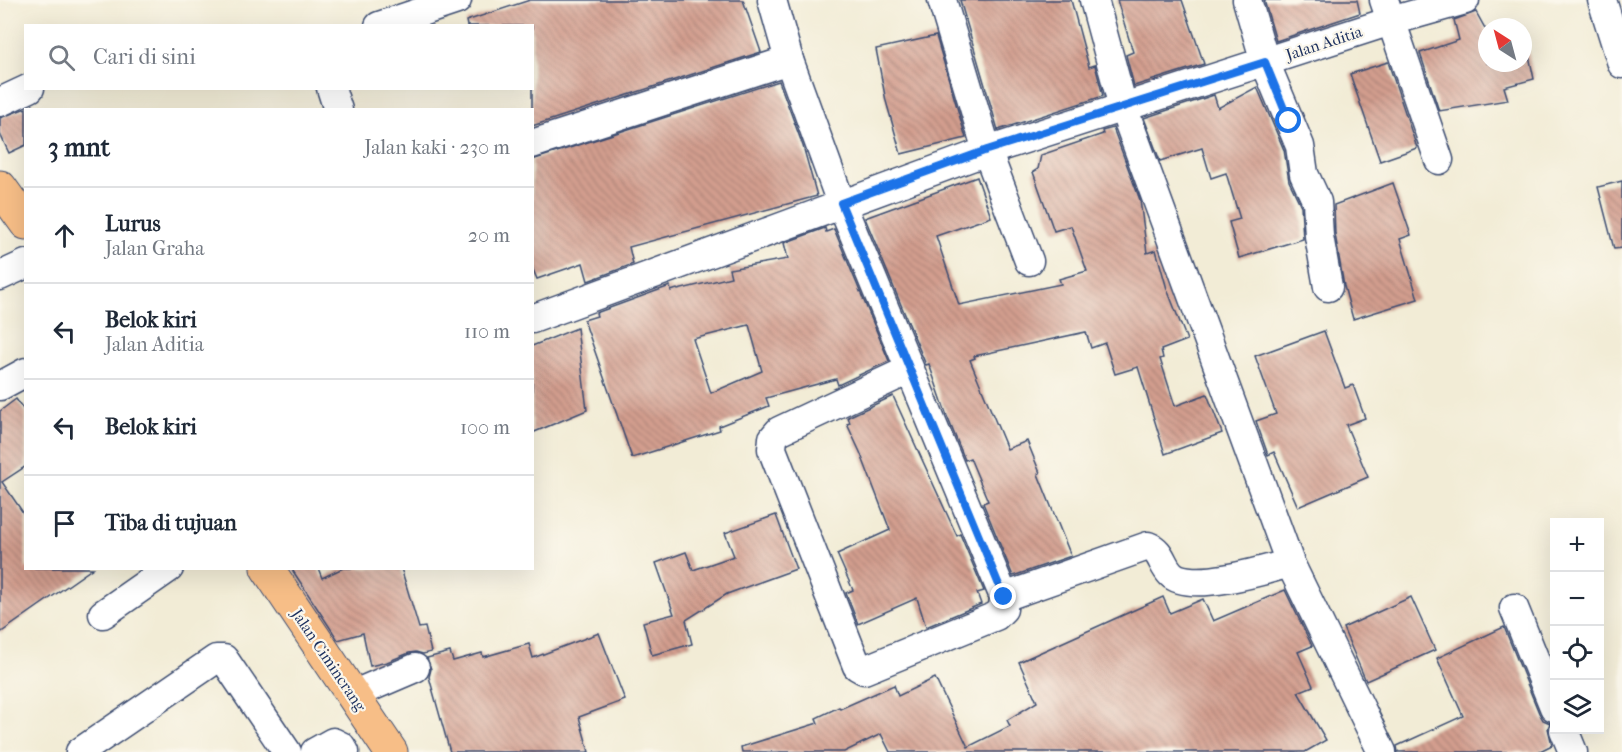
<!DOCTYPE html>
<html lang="id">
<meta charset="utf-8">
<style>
:root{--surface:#fff;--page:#f2f2f3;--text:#1f2937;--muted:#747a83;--line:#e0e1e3}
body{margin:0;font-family:"IM FELL French Canon",serif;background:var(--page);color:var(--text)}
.controls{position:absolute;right:18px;bottom:18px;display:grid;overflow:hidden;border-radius:0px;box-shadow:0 6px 24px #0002}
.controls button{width:54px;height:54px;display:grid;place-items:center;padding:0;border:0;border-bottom:2px solid var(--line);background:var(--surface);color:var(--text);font:30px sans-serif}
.compass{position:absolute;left:1478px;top:18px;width:54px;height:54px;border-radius:50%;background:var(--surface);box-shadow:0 6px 24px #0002;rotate:324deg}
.stop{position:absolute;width:18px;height:18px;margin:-14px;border:4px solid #1a73e8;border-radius:50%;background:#fff}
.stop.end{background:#1a73e8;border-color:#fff;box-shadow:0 2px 6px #0008}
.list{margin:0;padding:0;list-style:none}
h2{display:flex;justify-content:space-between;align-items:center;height:78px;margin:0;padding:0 24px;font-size:26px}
h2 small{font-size:20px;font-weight:400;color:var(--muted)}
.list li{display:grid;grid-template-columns:39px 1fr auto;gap:18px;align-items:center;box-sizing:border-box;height:96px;padding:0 24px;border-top:2px solid var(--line)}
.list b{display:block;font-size:22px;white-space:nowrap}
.list p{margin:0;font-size:20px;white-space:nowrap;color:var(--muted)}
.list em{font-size:20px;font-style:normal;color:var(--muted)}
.icon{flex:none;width:33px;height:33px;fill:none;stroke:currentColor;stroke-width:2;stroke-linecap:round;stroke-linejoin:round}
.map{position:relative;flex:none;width:1622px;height:752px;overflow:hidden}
.search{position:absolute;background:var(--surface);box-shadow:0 6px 24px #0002;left:24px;top:24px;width:510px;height:66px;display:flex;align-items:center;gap:15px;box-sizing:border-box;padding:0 21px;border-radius:0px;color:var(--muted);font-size:22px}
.panel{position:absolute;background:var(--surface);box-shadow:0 6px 24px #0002;left:24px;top:108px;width:510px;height:462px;border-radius:0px}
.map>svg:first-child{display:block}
.building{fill:url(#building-back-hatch);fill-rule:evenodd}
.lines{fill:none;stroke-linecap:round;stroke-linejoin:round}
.minor-casing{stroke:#3b4b70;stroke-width:31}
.major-casing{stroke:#3b4b70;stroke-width:35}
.minor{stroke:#fff;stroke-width:28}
.major{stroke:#f7be87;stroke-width:33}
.route{stroke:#1a73e8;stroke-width:8}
.labels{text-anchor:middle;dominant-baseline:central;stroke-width:4.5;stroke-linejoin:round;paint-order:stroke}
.street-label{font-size:16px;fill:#1b2f5e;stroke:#fbf7ec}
</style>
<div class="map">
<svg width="1622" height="752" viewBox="0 0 1622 752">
<defs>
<pattern id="building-back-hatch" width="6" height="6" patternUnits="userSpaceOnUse" patternTransform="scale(1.5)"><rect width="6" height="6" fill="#d39e8e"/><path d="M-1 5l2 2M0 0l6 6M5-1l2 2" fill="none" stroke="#aa8177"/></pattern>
</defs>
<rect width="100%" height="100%" fill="#fbf7ec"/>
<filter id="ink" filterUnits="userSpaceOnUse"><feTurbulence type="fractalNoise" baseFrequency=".0167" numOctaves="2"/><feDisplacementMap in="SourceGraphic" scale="12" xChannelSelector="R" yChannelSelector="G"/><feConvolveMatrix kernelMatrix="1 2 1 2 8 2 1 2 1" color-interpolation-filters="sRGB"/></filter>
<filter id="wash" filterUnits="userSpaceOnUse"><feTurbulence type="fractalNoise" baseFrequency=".008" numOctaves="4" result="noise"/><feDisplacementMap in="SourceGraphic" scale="24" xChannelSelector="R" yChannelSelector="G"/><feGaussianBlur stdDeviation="1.35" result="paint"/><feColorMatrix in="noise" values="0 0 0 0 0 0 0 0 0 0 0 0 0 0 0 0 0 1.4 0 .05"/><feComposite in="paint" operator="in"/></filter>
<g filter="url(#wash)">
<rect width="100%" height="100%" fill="#f2ecd6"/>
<g id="blocks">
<g class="building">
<path d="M530,0H743L761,52L532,126V26H467L466,21Z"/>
<path d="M960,0H1071L1089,67L1095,65L1103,96L998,130Z"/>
<path d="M1117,0H1182L1204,64L1134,86L1126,55L1133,52Z"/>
<path d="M1264,0H1357L1360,13L1276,41Z"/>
<path d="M1476,12L1487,32V63H1523V27L1534,79L1504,87L1508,100L1439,111L1420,53L1459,40L1454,20Z"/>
<path d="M936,36L966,138L901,154L886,101L876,49Z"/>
<path d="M1388,62L1417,148L1380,161L1350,74Z"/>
<path d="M779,81L803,146L817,196L629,247L633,264L588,281L583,263L537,279L532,267V160Z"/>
<path d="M1257,87L1284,150L1289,181L1301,206L1303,239L1239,258L1229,222L1240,219L1226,173L1211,178L1202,148L1160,161L1144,118L1214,95L1218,108Z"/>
<path d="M26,108V145L9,153L0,134V118Z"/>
<path d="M1113,128L1140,200L1147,253L1156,250L1167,289L1187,340L1161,350L1163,358L1160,359L1175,406L1207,394L1222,433L1165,454L1138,367L1115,374L1105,343L1091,348L1086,332L974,356L975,358L970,360L1007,449L1027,441L1040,473L1038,474L1071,556L1013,576L983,503L988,501L970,458L965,460L947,416L929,364L926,365L865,218L977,177L991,217L936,236L959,305L1061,284L1059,279L1087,271L1071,226L1054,231L1033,172L1038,169L1041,155L1103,134L1102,131Z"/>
<path d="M1622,181V248L1614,249L1598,187Z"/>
<path d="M1393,183L1411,235L1400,239L1418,299L1353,319L1344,286L1335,234L1334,205Z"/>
<path d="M825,228L826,232L834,229L889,361L838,385L836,379L766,398L769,406L719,426L720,430L632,458L584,320L597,316L596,313L670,286L671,291L677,289L678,290L731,277L729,269L788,259L784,243ZM749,325L762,371L711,393L693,339Z"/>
<path d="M577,328L587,410L532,433V346Z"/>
<path d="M1324,331L1345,388L1353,385L1365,418L1346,425L1368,477L1298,507L1274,452L1268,455L1256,421L1276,414L1255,356Z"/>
<path d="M893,396L957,536L960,534L984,591L977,593L981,604L926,627L917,598L858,624L846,593L853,590L837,554L890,530L860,452L847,424L850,423L848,417Z"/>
<path d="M16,399L26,413V466L2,482L26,517V568H93L0,633V411Z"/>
<path d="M776,515L796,569L727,594L686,620L692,644L652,655L643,622L674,614L656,563L686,552L693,570L734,556L725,533Z"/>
<path d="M291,568H318L322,578L343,568H401L419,628L425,627L431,652L423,654L416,652L409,653L387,662L370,666L363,633L338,640Z"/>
<path d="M1285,590L1312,646L1298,652L1313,686L1298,692L1326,740L1305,752H890L881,734L844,752H742L741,747L818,723L816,718L839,707L840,709L894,685L898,696L935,678L968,747L1010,726L1007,720L1037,702L1019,662L1163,597L1170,613L1203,599L1213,621Z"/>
<path d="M1411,597L1435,650L1366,681L1343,628Z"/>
<path d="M1504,627L1539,713L1543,720L1550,723L1548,728L1552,745L1538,752H1398L1397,746L1463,716L1437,658Z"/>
<path d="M599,633L625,700L579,717L589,752H450L429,677L431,669L427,658L450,652L453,661L482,653L483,657L529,644L533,658Z"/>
</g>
</g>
</g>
<g filter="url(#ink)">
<use href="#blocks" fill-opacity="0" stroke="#3b4b70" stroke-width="1.5"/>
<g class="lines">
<defs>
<g id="minor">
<path d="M772,0L789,60L841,203L1004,597L1003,609L996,616L864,670L857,666L772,449L773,438L779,431L909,370"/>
<path d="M942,0L987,151L1029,261"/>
<path d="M1094,0L1123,107L1290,563L1382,752"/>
<path d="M1247,0L1265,62L1300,146L1304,174L1317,202L1319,236L1328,287"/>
<path d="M1384,0L1439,160"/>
<path d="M1602,0L1622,64"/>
<path d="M379,26L457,0"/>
<path d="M331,88L338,110"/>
<path d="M0,102L30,88"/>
<path d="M532,144L789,60"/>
<path d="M0,276L26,264"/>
<path d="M532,319L987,151L1391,21L1465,0"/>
<path d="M0,386L26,372"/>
<path d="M1004,597L1148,546C1162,551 1161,564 1171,574C1190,593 1266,570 1290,563"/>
<path d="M1514,608L1554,707"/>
<path d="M103,614L169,568"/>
<path d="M352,695L415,668"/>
<path d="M1564,730L1573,752"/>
<path d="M80,752L216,659H224L287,752"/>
<path d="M315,752L333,742L341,746L345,752"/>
</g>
<g id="major">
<path d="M0,187L26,223"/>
<path d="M267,568L391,752"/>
</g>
</defs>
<use href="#minor" class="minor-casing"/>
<use href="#major" class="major-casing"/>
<use href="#minor" class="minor"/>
<use href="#major" class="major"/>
</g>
</g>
<g class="lines" filter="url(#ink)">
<path class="route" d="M1004,597L841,203L987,150L1265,62L1289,121"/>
</g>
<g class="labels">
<g class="street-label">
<text transform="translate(1324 43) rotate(-18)">Jalan Aditia</text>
<text transform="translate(329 660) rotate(56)">Jalan Cimincrang</text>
</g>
</g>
</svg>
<div class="controls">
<button>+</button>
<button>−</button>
<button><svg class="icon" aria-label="locate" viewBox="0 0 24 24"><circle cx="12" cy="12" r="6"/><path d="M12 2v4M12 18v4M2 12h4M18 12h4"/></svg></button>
<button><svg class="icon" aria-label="layers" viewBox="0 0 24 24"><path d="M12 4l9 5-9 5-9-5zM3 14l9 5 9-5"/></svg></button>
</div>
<svg class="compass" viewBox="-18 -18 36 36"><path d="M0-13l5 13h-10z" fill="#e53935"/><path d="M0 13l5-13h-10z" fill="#747a83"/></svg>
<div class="stop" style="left:1289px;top:121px"></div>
<div class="stop end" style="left:1004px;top:597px"></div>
<div class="search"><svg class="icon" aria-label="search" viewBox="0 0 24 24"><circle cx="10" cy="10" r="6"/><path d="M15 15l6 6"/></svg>Cari di sini</div>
<section class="panel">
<h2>3 mnt<small>Jalan kaki · 230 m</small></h2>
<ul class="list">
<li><svg class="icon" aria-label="ahead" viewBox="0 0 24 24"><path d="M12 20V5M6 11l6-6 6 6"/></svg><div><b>Lurus</b><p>Jalan Graha</p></div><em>20 m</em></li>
<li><svg class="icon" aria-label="left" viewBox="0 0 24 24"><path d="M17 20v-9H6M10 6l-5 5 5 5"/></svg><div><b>Belok kiri</b><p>Jalan Aditia</p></div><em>110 m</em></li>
<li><svg class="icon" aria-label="left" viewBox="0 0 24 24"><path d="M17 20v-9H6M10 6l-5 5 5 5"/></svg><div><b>Belok kiri</b></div><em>100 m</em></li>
<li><svg class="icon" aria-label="arrive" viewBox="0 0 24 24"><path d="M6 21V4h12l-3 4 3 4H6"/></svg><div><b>Tiba di tujuan</b></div></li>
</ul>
</section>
</div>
